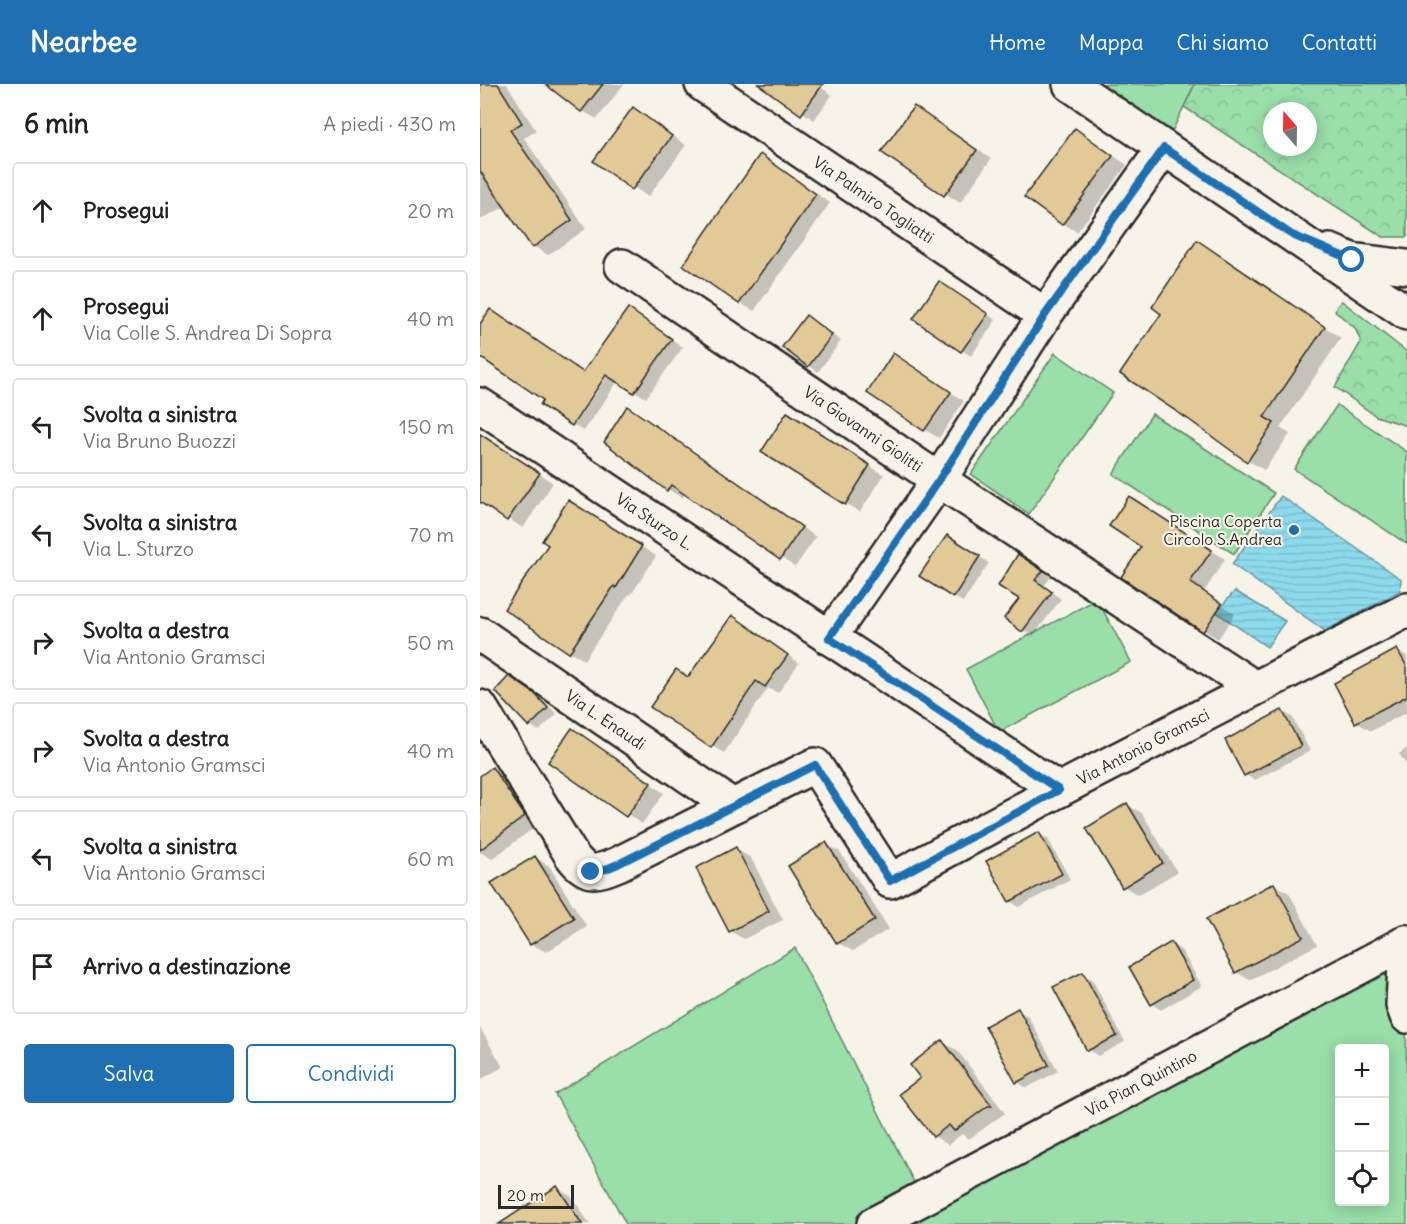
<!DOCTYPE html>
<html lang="it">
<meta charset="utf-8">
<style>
:root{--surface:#fff;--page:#f6f6f6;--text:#222;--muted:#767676;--line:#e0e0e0;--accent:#1f6fb2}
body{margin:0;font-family:Delius,sans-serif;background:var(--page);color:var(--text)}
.controls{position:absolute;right:18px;bottom:18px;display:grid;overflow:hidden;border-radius:6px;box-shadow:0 3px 15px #0003}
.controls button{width:54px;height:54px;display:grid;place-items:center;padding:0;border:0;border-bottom:2px solid var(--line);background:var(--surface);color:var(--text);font:30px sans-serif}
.compass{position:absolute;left:783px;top:18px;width:54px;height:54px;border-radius:50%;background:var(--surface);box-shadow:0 3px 15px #0003;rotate:340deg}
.scale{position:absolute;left:18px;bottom:15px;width:76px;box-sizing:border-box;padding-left:6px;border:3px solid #2b2b2b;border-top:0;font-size:16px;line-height:21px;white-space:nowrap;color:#2b2b2b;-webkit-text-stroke:4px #f7f3e8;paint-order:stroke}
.stop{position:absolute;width:18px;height:18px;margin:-14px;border:4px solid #1f6fb2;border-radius:50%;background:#fff}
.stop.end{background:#1f6fb2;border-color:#fff;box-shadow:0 2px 6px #0008}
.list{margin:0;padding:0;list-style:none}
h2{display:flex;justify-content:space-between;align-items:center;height:78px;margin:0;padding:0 24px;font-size:26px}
h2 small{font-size:20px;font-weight:400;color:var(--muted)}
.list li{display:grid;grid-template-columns:39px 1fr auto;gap:18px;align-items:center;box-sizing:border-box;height:96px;margin:0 12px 12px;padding:0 12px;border:2px solid var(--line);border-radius:6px}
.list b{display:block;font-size:22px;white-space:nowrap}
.list p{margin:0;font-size:20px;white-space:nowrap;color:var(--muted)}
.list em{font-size:20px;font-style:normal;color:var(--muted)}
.actions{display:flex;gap:12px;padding:18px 24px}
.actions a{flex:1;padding:14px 0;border:2px solid var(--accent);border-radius:6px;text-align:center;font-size:21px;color:var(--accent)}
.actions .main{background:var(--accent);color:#fff}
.icon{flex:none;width:33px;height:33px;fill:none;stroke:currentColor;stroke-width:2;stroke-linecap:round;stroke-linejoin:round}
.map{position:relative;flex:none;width:927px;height:1140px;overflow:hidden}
header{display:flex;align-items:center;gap:36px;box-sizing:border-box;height:84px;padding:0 30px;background:var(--accent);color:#fff}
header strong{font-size:28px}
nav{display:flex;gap:33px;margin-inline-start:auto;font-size:21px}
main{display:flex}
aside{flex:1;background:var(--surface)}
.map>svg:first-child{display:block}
.grass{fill:#9adea9;stroke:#62846a;stroke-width:1.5;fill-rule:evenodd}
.park{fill:url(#park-crowns);stroke:#62846a;stroke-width:1.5;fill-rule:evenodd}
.water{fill:url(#water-rules);stroke:#66949f;stroke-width:1.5}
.shadow{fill:#0003}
.building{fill:#e2c998;stroke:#2b2b2b;stroke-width:1.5}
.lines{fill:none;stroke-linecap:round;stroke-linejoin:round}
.minor-casing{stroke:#2b2b2b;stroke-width:38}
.minor{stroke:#f7f3e8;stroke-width:33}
.route{stroke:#1f6fb2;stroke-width:8}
.poi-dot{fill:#1f6fb2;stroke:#f7f3e8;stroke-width:2}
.labels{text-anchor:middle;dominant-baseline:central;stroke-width:4.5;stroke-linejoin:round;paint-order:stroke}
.street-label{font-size:16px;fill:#2b2b2b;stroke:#f7f3e8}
.poi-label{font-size:16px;fill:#2b2b2b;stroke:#f7f3e8;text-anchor:end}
</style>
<header>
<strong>Nearbee</strong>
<nav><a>Home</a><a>Mappa</a><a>Chi siamo</a><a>Contatti</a></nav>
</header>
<main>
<aside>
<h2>6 min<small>A piedi · 430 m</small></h2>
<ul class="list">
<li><svg class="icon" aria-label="ahead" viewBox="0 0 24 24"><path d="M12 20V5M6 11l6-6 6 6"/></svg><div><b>Prosegui</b></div><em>20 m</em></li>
<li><svg class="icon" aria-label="ahead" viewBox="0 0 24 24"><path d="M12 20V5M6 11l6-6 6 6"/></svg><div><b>Prosegui</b><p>Via Colle S. Andrea Di Sopra</p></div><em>40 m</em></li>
<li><svg class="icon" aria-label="left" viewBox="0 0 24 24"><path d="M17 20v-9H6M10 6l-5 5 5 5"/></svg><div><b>Svolta a sinistra</b><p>Via Bruno Buozzi</p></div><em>150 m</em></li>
<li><svg class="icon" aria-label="left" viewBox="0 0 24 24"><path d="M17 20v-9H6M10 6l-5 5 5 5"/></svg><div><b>Svolta a sinistra</b><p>Via L. Sturzo</p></div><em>70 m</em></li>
<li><svg class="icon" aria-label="right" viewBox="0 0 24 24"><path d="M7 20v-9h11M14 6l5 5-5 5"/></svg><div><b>Svolta a destra</b><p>Via Antonio Gramsci</p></div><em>50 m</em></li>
<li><svg class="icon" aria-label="right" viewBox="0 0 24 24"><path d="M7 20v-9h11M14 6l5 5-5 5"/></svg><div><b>Svolta a destra</b><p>Via Antonio Gramsci</p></div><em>40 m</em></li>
<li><svg class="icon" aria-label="left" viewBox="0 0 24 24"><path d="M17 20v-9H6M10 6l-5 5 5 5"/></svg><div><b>Svolta a sinistra</b><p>Via Antonio Gramsci</p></div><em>60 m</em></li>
<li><svg class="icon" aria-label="arrive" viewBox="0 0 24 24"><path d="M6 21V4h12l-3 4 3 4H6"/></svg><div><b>Arrivo a destinazione</b></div></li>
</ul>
<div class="actions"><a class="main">Salva</a><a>Condividi</a></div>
</aside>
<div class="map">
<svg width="927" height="1140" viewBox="0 0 927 1140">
<defs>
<pattern id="park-crowns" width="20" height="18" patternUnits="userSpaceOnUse" patternTransform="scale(1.5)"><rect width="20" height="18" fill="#9adea9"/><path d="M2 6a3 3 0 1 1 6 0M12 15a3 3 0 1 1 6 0" fill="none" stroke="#85bf92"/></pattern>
<pattern id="water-rules" width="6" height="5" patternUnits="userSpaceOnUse" patternTransform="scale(1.5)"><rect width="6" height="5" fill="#8ddaed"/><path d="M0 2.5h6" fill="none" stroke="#7abbcb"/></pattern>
</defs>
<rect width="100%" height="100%" fill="#f7f3e8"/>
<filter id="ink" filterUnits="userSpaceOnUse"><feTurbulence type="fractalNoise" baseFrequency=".0167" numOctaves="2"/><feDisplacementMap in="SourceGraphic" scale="12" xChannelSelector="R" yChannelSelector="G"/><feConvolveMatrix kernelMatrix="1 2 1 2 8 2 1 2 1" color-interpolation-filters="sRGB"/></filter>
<g filter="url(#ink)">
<g class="grass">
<path d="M590,0H715L684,64Z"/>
<path d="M575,269L633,309L549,430L491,390Z"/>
<path d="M857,321L927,368V460L814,385Z"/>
<path d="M672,330L794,409L754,470L633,390Z"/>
<path d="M617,515L651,578L519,648L486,585Z"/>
<path d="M926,858L927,1140H146L75,1010L315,864L442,1114ZM860,964H904V1118H860Z"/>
</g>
<g class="park">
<path d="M715,0H927V153H903L704,23ZM792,27H828V63H792Z"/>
<path d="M862,217L927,268V342L896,332L855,303L881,258L875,244L855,227L857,222Z"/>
</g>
<g class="water">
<path d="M801,412L921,495L920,507L845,547L752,480Z"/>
<path d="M755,507L805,537L787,563L736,528Z"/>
</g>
<g class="shadow">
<path d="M0,0H27L56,47L44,54L106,145L68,171L53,162L26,122L0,136Z"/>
<path d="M67,0H144L117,35L102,27Z"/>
<path d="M280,0H336L352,11L334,36Z"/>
<path d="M153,25L206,61L168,113L115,76Z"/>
<path d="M449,32L511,75L480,119L403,68Z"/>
<path d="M596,46L647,81L597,148L582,139Z"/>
<path d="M295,81L350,119L274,227L260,219Z"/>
<path d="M734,168L861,254L800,344L810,350L784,386L767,376L683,229Z"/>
<path d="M469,204L516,236L491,272L435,235Z"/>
<path d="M160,233L203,263L166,314L138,297L104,347L94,341L132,285L65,315L0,272V243L104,289Z"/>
<path d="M327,233L361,257L338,288L304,263Z"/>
<path d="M428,280L484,317L459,354L445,346Z"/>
<path d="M162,332L336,453L315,483L206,409L202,414L188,405Z"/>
<path d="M322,338L404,391L380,428L366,420Z"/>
<path d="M0,350L73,399L43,444L0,416Z"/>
<path d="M663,422L745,475L724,508L755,530L738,555L724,546L664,463Z"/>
<path d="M103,426L176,472L151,511L149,510L104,576L89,567Z"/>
<path d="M477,458L509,479L483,518L474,513Z"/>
<path d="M548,478L571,493L564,502L581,515L553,552L543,546L541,515Z"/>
<path d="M252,533L319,579L298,609L288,604L244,669L232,662L209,594Z"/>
<path d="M917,567L927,572V628L891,647L876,638Z"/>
<path d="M39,600L65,618L77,630L59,647L50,641Z"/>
<path d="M802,627L812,633L830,667L775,696L765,691Z"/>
<path d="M93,646L184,709L162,740L70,678Z"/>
<path d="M927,664V682L919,670Z"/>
<path d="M12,685L26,693L59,740L12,775L0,768V694Z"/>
<path d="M647,721L662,729L697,788L658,811L643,802Z"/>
<path d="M559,749L568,755L590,795L539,823L530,817Z"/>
<path d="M346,760L360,768L409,845L373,867L358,859Z"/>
<path d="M256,765L271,774L303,836L264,855L250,847Z"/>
<path d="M55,773L69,782L107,843L66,868L51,860Z"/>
<path d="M794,800L809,809L837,861L770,896L756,888Z"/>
<path d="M691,860L701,866L722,902L681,926L672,920Z"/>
<path d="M603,890L612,895L645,958L618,972L609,966L575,904Z"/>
<path d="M538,926L548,932L578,987L547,1004L537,998Z"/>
<path d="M0,944L23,983L0,996Z"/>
<path d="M462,958L477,966L525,1029L489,1055L482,1050L468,1061L454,1052L442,994Z"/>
<path d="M77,1104L92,1113L110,1140H48Z"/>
</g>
<g class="building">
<path d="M0,0H18L42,39L30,46L92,136L52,164L0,87Z"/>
<path d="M65,0H123L101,28Z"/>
<path d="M278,0H343L321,31Z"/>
<path d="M434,22L497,66L464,112L401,68Z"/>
<path d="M153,23L192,52L152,106L113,77Z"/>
<path d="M595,44L633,72L582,141L544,113Z"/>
<path d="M280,70L336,110L259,220L203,181Z"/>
<path d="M717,156L845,243L784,333L794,339L767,378L708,335L640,290L681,230L672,223Z"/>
<path d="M459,197L508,230L481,268L433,235Z"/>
<path d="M148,224L192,255L154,309L126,291L92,342L60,321L63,316L0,273V240L10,225L103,288Z"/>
<path d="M326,231L352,251L328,283L302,263Z"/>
<path d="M413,269L471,308L444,347L387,309Z"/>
<path d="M147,322L322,443L300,476L191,401L187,407L124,358Z"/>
<path d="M307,328L390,381L365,421L281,368Z"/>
<path d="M0,350L60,389L27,437L0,418Z"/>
<path d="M649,412L732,466L710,498L742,520L723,548L641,493L661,463L629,442Z"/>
<path d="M88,416L162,462L136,504L134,502L89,569L24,525L68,461L62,457Z"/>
<path d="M467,451L500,472L473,514L439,492Z"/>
<path d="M538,470L563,487L555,496L572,508L542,548L524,534L539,515L518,502Z"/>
<path d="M252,531L308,571L285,603L276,597L231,664L170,623L196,585L208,593Z"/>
<path d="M917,565L927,583V612L875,639L854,599Z"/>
<path d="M29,592L55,610L68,624L49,643L15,607Z"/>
<path d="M802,626L821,662L764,692L745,656Z"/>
<path d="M92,644L171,699L146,733L68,678Z"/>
<path d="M12,683L45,732L0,766V692Z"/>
<path d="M647,719L683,779L642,804L606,744Z"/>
<path d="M559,748L582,790L529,818L506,777Z"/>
<path d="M346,758L395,836L357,860L308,782Z"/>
<path d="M256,763L289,827L249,848L216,784Z"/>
<path d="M55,772L94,834L50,861L11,799Z"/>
<path d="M794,799L823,853L755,889L726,835Z"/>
<path d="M691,858L713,896L671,921L649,883Z"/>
<path d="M603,888L637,952L607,967L573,903Z"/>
<path d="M538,924L569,981L536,999L505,942Z"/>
<path d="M462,956L512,1022H508L474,1047L469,1041L453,1053L419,1010L440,994L430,981Z"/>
<path d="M77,1102L102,1140H19Z"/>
</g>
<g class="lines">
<defs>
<g id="minor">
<path id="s1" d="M222,0L565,231"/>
<path d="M590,0L927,229"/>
<path d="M850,167L871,176L927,183"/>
<path id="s2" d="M142,182L459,396L775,604"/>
<path id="s3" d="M0,321L579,706"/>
<path id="s4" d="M0,550L251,721"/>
<path d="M349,554L459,396L565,231L684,64"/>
<path id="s5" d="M0,623L92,772C107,792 116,789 138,780L335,681L410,797L579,706L927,526"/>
<path d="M926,858L923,921L927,932"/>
<path id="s6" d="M394,1140L927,858"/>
</g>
</defs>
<use href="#minor" class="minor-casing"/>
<use href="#minor" class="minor"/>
</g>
</g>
<g class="lines" filter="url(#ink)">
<path class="route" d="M111,788L126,785L138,780L335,681L410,797L579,706L349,554L459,396L565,231L684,64L812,151L872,176"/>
</g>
<circle class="poi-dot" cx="814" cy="446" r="6"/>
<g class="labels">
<g class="street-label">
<text stroke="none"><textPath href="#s1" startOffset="207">Via Palmiro Togliatti</textPath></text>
<text stroke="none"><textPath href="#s2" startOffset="291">Via Giovanni Giolitti</textPath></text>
<text stroke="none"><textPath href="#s3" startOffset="210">Via Sturzo L.</textPath></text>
<text stroke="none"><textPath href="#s4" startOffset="152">Via L. Enaudi</textPath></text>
<text stroke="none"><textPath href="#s5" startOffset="873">Via Antonio Gramsci</textPath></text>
<text stroke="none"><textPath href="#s6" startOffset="302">Via Pian Quintino</textPath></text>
</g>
<g class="poi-label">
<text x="802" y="437">Piscina Coperta<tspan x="802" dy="18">Circolo S.Andrea</tspan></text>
</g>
</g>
</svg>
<div class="controls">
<button>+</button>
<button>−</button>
<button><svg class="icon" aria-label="locate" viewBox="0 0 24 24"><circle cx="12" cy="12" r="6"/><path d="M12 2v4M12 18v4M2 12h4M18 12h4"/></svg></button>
</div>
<svg class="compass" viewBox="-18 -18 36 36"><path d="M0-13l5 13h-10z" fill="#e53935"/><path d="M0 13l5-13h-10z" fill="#767676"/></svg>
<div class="scale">20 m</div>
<div class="stop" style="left:872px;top:176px"></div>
<div class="stop end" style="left:111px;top:788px"></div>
</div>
</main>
